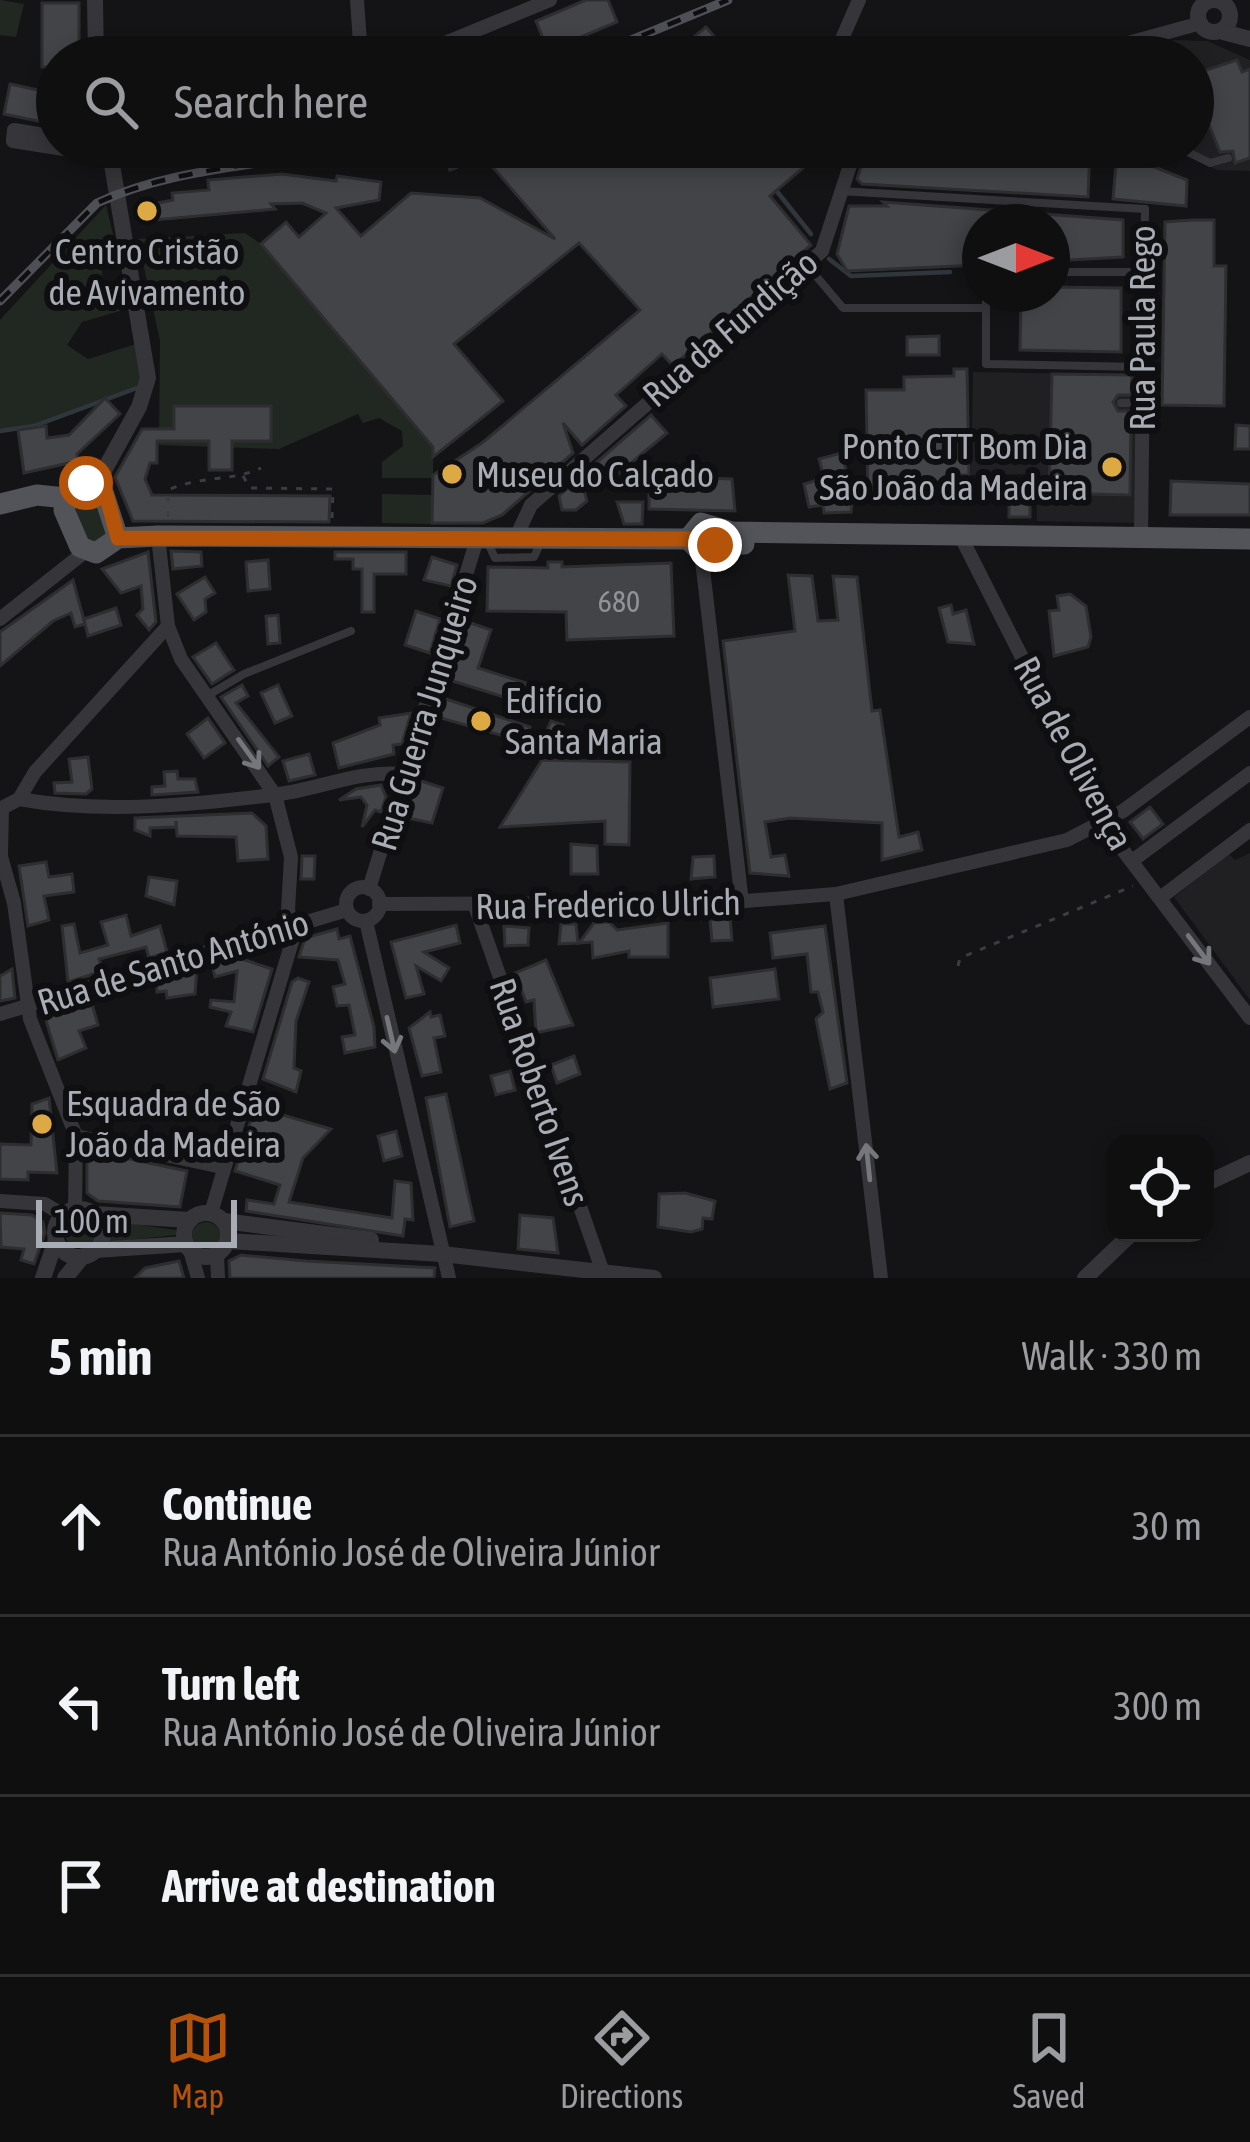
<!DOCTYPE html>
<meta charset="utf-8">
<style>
:root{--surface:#0f0f10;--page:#1d1d1e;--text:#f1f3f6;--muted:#9b9c9f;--line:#2f2f30;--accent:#b45309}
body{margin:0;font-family:"Asap Condensed",sans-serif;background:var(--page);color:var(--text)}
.controls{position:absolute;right:36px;bottom:36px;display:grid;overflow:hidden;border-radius:24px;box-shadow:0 6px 18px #0003}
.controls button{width:108px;height:108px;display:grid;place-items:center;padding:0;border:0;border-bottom:3px solid var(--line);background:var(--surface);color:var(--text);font:60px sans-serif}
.compass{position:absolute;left:962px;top:204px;width:108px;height:108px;border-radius:50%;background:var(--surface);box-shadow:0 6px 18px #0003;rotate:90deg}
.scale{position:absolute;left:36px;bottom:30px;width:201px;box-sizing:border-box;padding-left:12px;border:6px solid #a8acb4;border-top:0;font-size:33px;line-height:42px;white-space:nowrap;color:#a8acb4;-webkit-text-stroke:9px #0f0f11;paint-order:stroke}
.stop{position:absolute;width:36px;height:36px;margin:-27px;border:9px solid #b45309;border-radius:50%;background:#fff}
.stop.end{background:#b45309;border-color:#fff;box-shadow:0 3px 12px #0008}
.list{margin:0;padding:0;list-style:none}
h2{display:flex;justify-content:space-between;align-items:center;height:156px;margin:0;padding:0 48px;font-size:51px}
h2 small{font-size:39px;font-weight:400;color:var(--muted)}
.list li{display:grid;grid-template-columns:78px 1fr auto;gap:36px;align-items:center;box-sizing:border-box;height:180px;padding:0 48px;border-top:3px solid var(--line)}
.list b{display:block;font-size:45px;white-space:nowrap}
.list p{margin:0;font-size:39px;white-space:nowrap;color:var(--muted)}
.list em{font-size:39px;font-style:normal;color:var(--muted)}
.icon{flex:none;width:66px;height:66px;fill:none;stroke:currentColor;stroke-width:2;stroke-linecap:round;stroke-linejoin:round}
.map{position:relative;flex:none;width:1250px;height:1278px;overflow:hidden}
.search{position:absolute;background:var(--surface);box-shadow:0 6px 18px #0003;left:36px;right:36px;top:36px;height:132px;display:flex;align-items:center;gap:30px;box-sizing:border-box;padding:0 42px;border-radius:66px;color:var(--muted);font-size:45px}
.sheet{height:696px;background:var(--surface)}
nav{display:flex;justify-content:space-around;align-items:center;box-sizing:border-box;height:168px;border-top:3px solid var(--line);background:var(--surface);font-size:33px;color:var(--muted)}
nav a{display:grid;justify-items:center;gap:6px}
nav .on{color:var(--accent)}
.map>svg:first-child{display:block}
.built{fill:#202023}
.green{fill:#212822}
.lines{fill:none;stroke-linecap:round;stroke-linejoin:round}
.stream{stroke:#2f373d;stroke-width:4.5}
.building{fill:#434448;stroke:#2e2e31;stroke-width:3}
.path{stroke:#3c3d41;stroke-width:3;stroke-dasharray:6 9;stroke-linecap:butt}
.service{stroke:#36363a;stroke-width:8}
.minor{stroke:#36363a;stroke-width:14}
.tertiary{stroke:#36363a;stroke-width:16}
.primary{stroke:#525459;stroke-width:21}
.rail-casing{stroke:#4f5055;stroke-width:9}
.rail{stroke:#0f0f11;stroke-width:4.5;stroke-dasharray:14;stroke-linecap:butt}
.oneway{stroke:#75777d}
.route{stroke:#b45309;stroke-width:15}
.poi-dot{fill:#dda945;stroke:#0f0f11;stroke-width:4.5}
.labels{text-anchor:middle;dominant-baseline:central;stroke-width:12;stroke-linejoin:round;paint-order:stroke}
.number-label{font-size:30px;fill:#8f9299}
.poi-label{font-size:36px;fill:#a8acb4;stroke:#0f0f11;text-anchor:start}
.street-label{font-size:36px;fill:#a8acb4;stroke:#0f0f11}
</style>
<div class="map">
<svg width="1250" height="1278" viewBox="0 0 1250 1278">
<rect width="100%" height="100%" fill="#141416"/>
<g class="built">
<path d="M1171,40L1207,41L1250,60V171L1217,170L1166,147H1193V57H1106Z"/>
<path d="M973,372L1137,375L1135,523L1037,521L1036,474L971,475Z"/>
<path d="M1250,853V1000L1174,897L1229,854L1235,860Z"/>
</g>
<g class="green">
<path d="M0,0L24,4L16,37L0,35Z"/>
<path d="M106,205L118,255L100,259L104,285H125L130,308L82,322L67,345L88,359L136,344L141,377L137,389L46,424L0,431V320Z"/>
<path d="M245,233L261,244L433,447V478H382V462L403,446L402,431L379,418L363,423L358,414L279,449L159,445L160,341L138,239Z"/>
<path d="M85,493L96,497L110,531L104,543L87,541L74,509Z"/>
<path d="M382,494L433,495L432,524L382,523Z"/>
<circle cx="80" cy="1233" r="15"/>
<path d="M111,1221L176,1230V1235L110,1242Z"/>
<circle cx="206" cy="1236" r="14"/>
</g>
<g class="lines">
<g class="stream">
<path d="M775,189L811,234"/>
<path d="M829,259L851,276L950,272"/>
<path d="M0,431L34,426L137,388"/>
</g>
</g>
<g class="building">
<path d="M586,0H608L617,22L548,51L536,21Z"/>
<path d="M42,3H79V57H57V67H42Z"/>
<path d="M706,27L732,57H669Z"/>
<path d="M1237,60L1242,72L1250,69V158L1235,163L1233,151L1220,152L1194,88L1207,83L1203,71Z"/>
<path d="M10,84L57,94V125L4,114Z"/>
<path d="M441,147H809L817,156L770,196L811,245L673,366L662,354L616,395L626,406L582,445L563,423L573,453L502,515L483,523H432L433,475L482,443L640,310L579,243L454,344L503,401L433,457V447L261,244L286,222L299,237L326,213L302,203L271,204L275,209L143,221L138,207L173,200L172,193L209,190L208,180L282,174L336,181L337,176L381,182L379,200L336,208L361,236L411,193L480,198L555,239L484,157L450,170Z"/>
<path d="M875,147H1090L1088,197L862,184L857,179L862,164Z"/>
<path d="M1117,152L1187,180L1186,206L1113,199Z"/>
<path d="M883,202L1123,220V257L1052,261V222H980V265L847,271L837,254L849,206H887Z"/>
<path d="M1193,220H1214V266H1226L1224,406L1162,405L1165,222Z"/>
<path d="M1052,287L1121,288V352L1020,350L1021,294H1052Z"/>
<path d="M939,336V355H907V337Z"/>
<path d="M954,369H967L969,475H949V491L868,493L866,390H904V377L954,376Z"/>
<path d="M1052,374L1132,375L1131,395H1118L1113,402L1118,411H1131L1130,495L1049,493Z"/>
<path d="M105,398L120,414L77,454L78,461L24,473L18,430L46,426L47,438L69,435Z"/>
<path d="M174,406H271V441H232V470H209V441H157V463H150L145,479L152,495L330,496L329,522L133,521L115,477L142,429H174Z"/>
<path d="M651,415L667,433L612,479L597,462Z"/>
<path d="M1236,425L1250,426V449H1235Z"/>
<path d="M841,453L853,493L851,512L824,513L823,505L809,507L804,484L824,478L819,459Z"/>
<path d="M580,477L587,501L576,510H562L559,496Z"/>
<path d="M706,478L732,479L735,511L649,509V480Z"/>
<path d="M1171,481L1250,484V515H1170Z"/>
<path d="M1009,498L1030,499V517H1009Z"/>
<path d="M617,502H643L642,524H624Z"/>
<path d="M171,551L201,552L202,566L173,569Z"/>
<path d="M148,552L156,622L149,630L137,615L143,609L141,586L121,593L102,569Z"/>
<path d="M335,552H406V574H374V612H362V569H353V559H335Z"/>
<path d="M432,557L457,565L451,586L424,580Z"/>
<path d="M268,560L270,589L248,591L246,562Z"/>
<path d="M548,562H562V567L671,563L674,636L567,640L566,612L487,611L488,567L548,568Z"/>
<path d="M788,575L812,576L818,621L838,620L833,576L857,577L872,711L880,710L899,837L918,832L922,850L882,860V823L790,818L765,822L771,857L785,855L789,876L750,873L723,641L795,631Z"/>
<path d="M205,577L215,593L205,599L206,612L194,620L177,594Z"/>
<path d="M73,580L85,624L75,627L71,613L53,621L0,666V632Z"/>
<path d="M1070,594L1086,606L1091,637L1088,647L1054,656L1049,611L1059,610L1057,596Z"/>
<path d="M951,605L953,614L966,610L974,644L948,642L939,608Z"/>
<path d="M116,608L121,625L88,636L84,619Z"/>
<path d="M416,611L440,619L430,653L405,645Z"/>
<path d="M278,615L280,643L268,644L266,616Z"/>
<path d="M465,621L491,630L478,668L542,688L536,707L446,679Z"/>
<path d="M216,643L234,670L212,684L193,657Z"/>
<path d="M242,685L248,696L236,703L279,757L268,766L221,697Z"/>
<path d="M278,685L292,716L275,723L261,693Z"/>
<path d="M440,697L530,727L525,742L434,716Z"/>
<path d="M411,713L402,744L393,745L394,754L339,768L333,743L380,725L379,718Z"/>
<path d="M208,718L225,743L204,758L187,734Z"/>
<path d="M551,721L563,725L549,754L538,749Z"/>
<path d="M309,754L315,775L289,781L283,761Z"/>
<path d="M88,757L92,789L86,794L55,793L54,783L72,782L69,759Z"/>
<path d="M542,760L630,762L629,845L605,844V821L500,827Z"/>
<path d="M177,771L178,779H195L198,792L152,795V787L165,786L164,772Z"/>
<path d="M415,779L443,788L432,823L403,817Z"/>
<path d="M381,785L386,797L381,812L375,810L362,827L367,805L361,797L339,800L356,789Z"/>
<path d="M1150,807L1163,824L1143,839L1130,822Z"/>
<path d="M252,813L266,826L268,859L238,861L236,837L177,836L176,821V827L150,828V836L135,830V818Z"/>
<path d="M571,844L597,846L598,874H571Z"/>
<path d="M302,856H315L314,879H301Z"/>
<path d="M714,856L715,877L691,879L693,857Z"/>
<path d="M46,862L49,877L72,874L74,892L44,896L49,920L28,926L19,866Z"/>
<path d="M149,877L177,881L174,905L146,896Z"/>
<path d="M126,915L131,936L160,926L167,952L149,958L146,947L99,959L103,971L68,982L62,926L74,924L80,953L108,945L101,922Z"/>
<path d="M730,918L732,940L712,941L710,920Z"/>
<path d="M609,922L617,930L668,923V957H629V951L593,958L592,942L579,943L594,923Z"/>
<path d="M561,924H576L578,943L559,944Z"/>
<path d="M456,925L460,943L424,952L449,968L441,981L416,966L424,994L406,998L391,942Z"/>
<path d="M504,926L529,928L528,945L505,946Z"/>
<path d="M825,926L847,1083L830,1089L816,1019L823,1012L818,992H811L807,954L773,958L770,933Z"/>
<path d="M337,929L339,939L350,936L374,1027L375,1047L345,1053L342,1037L355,1035L349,1005L337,1006L333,987L345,984L338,960L299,957L305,938Z"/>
<path d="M233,956L272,969L253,1032L226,1026L231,1012L210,1007L211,1000L234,1002L237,971L215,977L211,962Z"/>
<path d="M546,960L573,1025L536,1033L534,1000L526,1002L515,973Z"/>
<path d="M197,967L195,994L167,998L166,991L157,992L156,979Z"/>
<path d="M12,969L15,998L0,1001V976Z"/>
<path d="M775,969L779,999L713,1007L710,978Z"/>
<path d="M298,978L309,982L296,1021L294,1068L301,1071L296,1092L263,1079L292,982Z"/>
<path d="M91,1000L98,1025L79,1031L86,1048L58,1060L44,1014Z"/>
<path d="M430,1012L431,1017L440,1015L445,1036L434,1038L441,1072L422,1076L409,1028Z"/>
<path d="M574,1056L580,1074L557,1083L551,1065Z"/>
<path d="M510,1071L515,1090L496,1095L491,1076Z"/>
<path d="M446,1094L474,1221L450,1227L426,1098Z"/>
<path d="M49,1098L57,1173L28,1172V1180L0,1179V1144L31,1145L32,1104Z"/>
<path d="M255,1107L331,1129L303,1158L289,1202L392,1218L395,1181L411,1183L413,1220L405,1219L403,1236L246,1211L247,1200L274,1204L280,1185L235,1171Z"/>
<path d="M396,1131L402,1156L384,1161L378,1136Z"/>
<path d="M87,1150L187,1171L180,1207L98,1201L87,1193Z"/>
<path d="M685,1193L715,1201L712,1219L703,1218L702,1229L691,1232L658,1227L659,1194Z"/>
<path d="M0,1213L32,1215L43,1222L45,1233L34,1264L21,1260L24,1249L1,1247Z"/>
<path d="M520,1215L553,1218L558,1253L518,1249Z"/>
<path d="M241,1255L306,1261L435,1268L434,1278H230L229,1261Z"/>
<path d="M179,1261L184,1278H135L145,1268Z"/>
</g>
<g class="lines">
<g class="path">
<path d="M243,476L250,488L333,489L332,518"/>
<path d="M168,517V490C202,475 231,482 261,468"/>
<path d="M958,966L960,958L1133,886"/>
</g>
<g class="service">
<path d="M1154,34L1161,56"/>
<path d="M1178,147L1210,163L1228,158"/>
<path d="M840,191L1145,209L1144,272H1052"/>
<path d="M806,264L843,308H986"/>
<path d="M986,294V364L1142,367"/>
<path d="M1121,403H1142"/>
<path d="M488,543L495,558L534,557L540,544"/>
<path d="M205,697L244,674L351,631"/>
</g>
<g class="minor">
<path d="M357,0L361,57"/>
<path d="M411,57L550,0"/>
<path d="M834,57L859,0"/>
<path d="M1077,57L1201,23"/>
<path d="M13,141L83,152L123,147"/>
<path d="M13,141L14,130L57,137"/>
<path d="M960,535L1113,837L1250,1018"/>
<path d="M158,536L168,626L181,659L275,795L291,857L288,910L294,935L211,1213"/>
<path d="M516,537L531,505L822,251L856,147"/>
<path d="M1141,537L1144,272"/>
<path d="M701,552L742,902"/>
<path d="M0,619L86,551"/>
<path d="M19,799C101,814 191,805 273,795C317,790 358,770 402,774"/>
<path d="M0,809L19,799L35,772L168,626"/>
<path d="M0,853L14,903L30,1019L76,1136L75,1209"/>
<path d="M1,853L2,809"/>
<path d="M1132,861L1250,773"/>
<circle cx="363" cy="904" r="17"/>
<path d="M369,889L478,536"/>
<path d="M836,894L881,1278"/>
<path d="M1160,898L1250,830"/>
<path d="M379,904L720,903L836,894L1067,840L1123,811L1250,717"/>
<path d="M475,906L605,1278"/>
<path d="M366,921L449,1278"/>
<path d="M0,1014L347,910"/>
<path d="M76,1136L222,1167"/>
<path d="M0,1201L45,1204L63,1215"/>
<path d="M190,1250L198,1278"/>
<path d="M217,1255L218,1278"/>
</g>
<g class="tertiary">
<circle cx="1214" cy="16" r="16"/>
<path d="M95,0L96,57"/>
<path d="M1223,32L1250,39"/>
<path d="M96,485L139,407L148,378L109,147"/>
<path d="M1205,1184L1250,1163"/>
<circle cx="79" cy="1233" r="24"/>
<circle cx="206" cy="1235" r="22"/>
<path d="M94,1214L190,1220"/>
<path d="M224,1221L371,1240"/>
<path d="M228,1241L442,1254L654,1278"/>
<path d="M95,1250L186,1244"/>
<path d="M43,1278L56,1240"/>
<path d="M65,1278L83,1256"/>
<path d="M1085,1278L1132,1233"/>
</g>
<g class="primary">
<path d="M0,504L37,495L65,498"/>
<path d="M118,538L102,489L86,483L69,491L64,510L80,547L96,553L118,538L158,536L688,539"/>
<path d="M688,539L701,523L732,532L1250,539"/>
<path d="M688,539L701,552L715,545L744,544"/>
</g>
<defs>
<g id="rail">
<path d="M590,57L728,0"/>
<path d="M0,301L97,203C178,166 263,167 349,147"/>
</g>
</defs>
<use href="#rail" class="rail-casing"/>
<use href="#rail" class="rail"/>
</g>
<defs><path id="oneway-shaft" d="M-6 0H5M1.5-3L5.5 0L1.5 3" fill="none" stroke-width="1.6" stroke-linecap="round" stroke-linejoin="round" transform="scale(3)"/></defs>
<g class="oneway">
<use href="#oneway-shaft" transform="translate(249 754) rotate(54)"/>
<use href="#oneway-shaft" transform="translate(1199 950) rotate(53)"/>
<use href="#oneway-shaft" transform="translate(391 1035) rotate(77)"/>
<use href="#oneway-shaft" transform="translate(868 1162) rotate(-96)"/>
</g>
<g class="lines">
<path class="route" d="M86,483L106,494L118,538L688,539L701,552L715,545"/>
</g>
<g class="poi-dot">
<circle cx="147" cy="211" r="12"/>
<circle cx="1112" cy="467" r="12"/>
<circle cx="452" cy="474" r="12"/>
<circle cx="481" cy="721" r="12"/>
<circle cx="42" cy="1124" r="12"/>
</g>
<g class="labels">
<g class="number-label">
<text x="619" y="601">680</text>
</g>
<g class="poi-label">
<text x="147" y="251" text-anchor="middle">Centro Cristão<tspan x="147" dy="41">de Avivamento</tspan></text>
<text x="1088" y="446" text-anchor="end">Ponto CTT Bom Dia<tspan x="1088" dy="41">São João da Madeira</tspan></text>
<text x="476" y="474">Museu do Calçado</text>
<text x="505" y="700">Edifício<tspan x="505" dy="41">Santa Maria</tspan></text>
<text x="66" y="1103">Esquadra de São<tspan x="66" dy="41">João da Madeira</tspan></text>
</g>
<g class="street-label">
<text transform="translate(730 328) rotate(-41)">Rua da Fundição</text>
<text transform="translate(1142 328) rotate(-90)">Rua Paula Rego</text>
<text transform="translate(424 713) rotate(-73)">Rua Guerra Junqueiro</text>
<text transform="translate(1074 753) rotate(62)">Rua de Olivença</text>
<text transform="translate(608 904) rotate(-1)">Rua Frederico Ulrich</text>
<text transform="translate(173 962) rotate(-17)">Rua de Santo António</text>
<text transform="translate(540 1092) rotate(71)">Rua Roberto Ivens</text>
</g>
</g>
</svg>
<div class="controls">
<button><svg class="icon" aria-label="locate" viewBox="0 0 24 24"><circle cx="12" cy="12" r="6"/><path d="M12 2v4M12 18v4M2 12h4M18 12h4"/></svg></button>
</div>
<svg class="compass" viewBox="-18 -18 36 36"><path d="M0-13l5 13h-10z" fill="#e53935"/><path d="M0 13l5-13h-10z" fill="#9b9c9f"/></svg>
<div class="scale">100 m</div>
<div class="stop" style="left:86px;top:483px"></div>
<div class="stop end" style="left:715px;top:545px"></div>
<div class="search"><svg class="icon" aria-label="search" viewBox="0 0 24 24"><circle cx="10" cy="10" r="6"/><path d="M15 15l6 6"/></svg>Search here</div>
</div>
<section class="sheet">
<h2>5 min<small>Walk · 330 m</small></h2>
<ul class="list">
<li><svg class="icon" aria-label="ahead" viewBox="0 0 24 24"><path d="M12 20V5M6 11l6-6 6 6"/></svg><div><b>Continue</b><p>Rua António José de Oliveira Júnior</p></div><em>30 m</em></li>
<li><svg class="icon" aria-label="left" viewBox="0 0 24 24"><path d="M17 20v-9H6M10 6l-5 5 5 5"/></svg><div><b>Turn left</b><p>Rua António José de Oliveira Júnior</p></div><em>300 m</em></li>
<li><svg class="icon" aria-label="arrive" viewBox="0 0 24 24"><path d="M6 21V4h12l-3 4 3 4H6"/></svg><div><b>Arrive at destination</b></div></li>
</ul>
</section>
<nav>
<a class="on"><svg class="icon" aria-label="map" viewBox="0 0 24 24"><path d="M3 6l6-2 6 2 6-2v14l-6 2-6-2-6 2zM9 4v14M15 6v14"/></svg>Map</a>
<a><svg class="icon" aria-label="directions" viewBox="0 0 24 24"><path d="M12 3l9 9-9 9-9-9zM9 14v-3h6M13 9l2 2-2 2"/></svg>Directions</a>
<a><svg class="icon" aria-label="saved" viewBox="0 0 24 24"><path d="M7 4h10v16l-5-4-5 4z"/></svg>Saved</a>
</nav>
